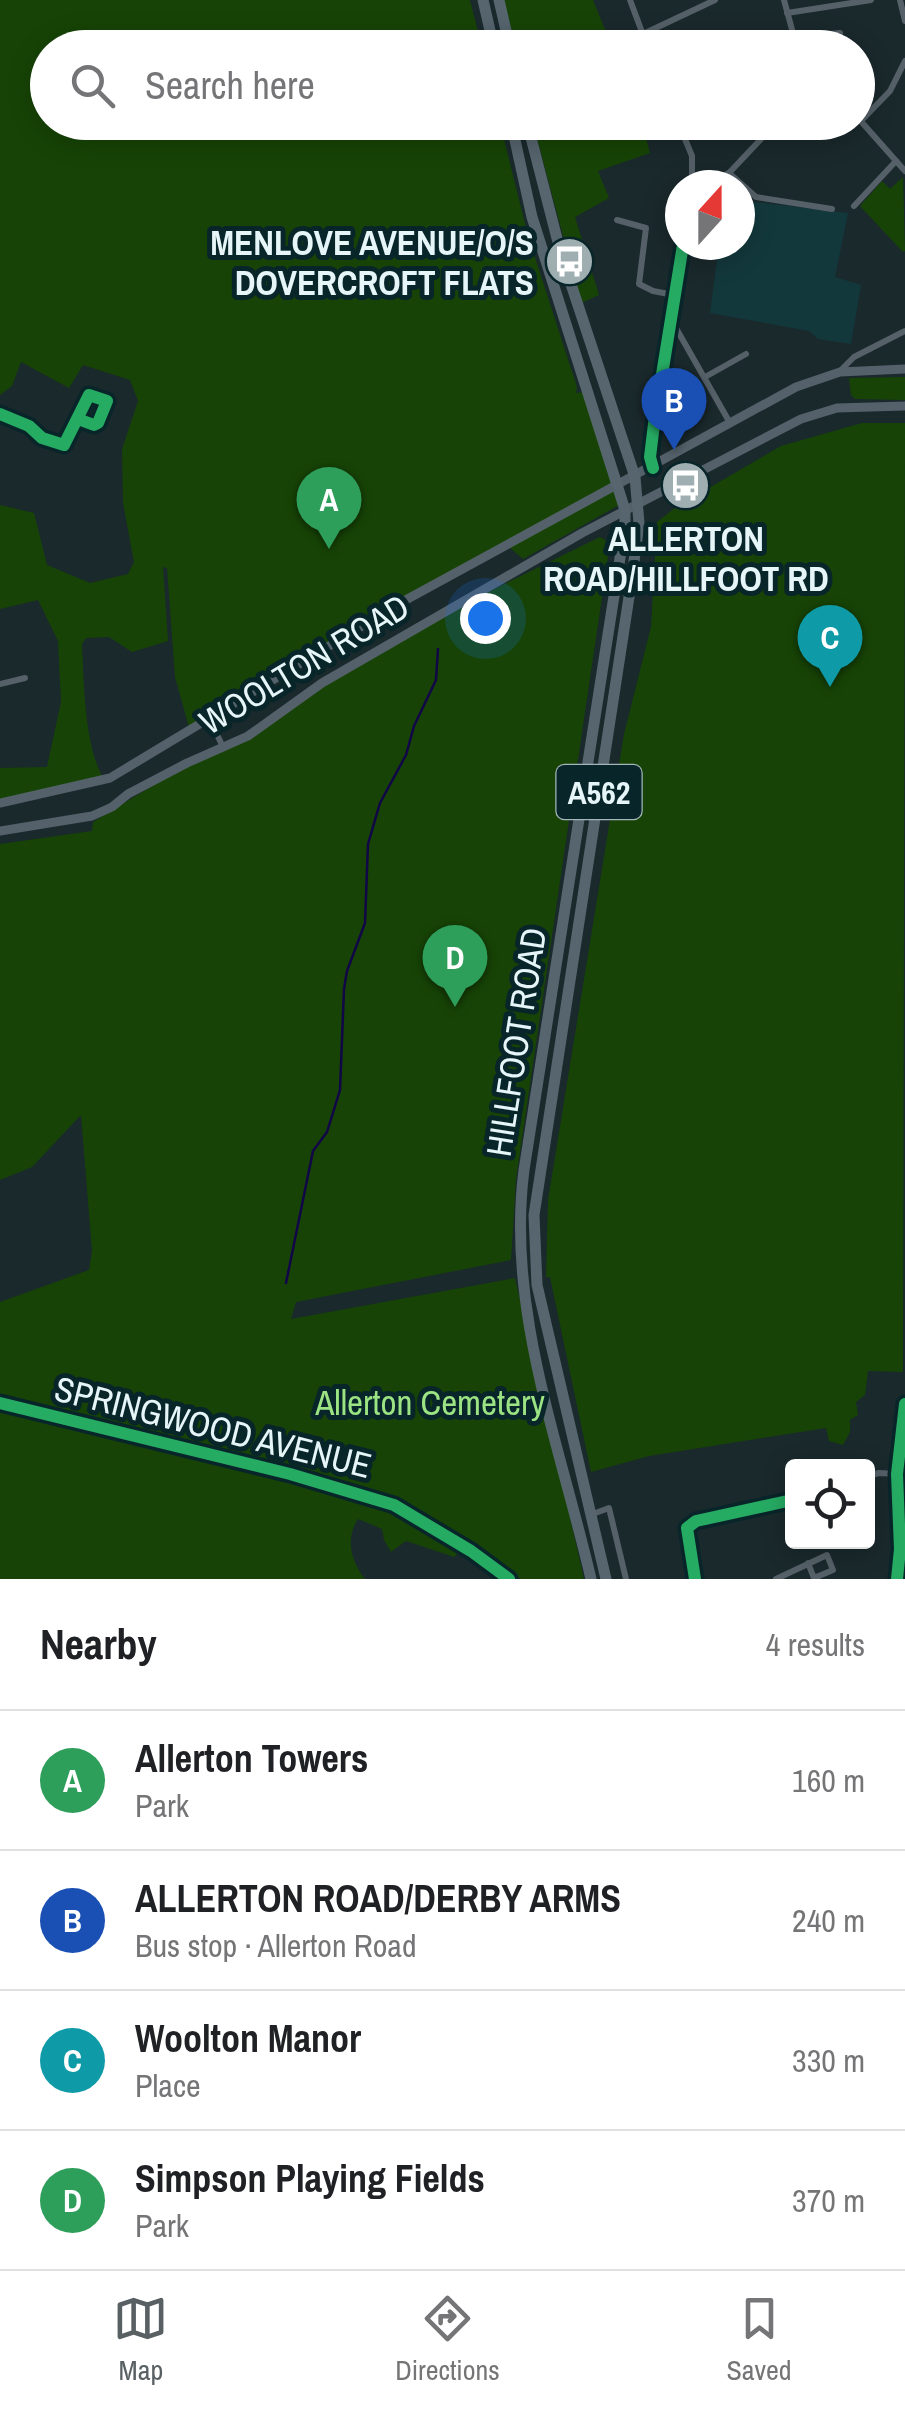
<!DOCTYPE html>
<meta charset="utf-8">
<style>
:root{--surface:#fff;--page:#f6f6f6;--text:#202124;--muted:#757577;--line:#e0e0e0;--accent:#596063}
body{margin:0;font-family:"Archivo Narrow",sans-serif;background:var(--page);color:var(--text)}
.controls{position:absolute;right:30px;bottom:30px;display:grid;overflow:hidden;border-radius:10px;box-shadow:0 5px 25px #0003}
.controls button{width:90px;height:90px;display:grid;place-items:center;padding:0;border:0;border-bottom:2px solid var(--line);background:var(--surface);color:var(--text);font:50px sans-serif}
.compass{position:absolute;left:665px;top:170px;width:90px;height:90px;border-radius:50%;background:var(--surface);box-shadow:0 5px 25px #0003;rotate:21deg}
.you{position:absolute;left:485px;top:618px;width:35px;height:35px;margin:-25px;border:8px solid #fff;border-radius:50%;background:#1a73e8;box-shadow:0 0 0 15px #1a73e833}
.badge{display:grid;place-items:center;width:65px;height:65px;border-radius:50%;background:var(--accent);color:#fff;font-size:32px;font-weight:700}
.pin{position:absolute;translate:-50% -82px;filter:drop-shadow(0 2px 5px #0008)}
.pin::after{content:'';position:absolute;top:52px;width:35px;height:30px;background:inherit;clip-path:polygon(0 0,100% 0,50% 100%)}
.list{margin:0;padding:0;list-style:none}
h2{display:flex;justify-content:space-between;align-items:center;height:130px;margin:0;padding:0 40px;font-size:42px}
h2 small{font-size:32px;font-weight:400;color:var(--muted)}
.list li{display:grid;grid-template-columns:65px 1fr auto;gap:30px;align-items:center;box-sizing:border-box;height:140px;padding:0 40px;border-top:2px solid var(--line)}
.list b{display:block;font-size:38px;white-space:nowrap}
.list p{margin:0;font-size:32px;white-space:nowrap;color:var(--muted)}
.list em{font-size:32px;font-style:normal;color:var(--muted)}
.icon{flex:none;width:55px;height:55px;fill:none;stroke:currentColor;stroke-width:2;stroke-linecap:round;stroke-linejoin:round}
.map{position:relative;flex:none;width:905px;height:1579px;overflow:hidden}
.search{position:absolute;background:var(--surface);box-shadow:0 5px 25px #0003;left:30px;right:30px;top:30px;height:110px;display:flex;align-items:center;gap:25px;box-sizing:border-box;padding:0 35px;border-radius:55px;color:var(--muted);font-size:38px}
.sheet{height:690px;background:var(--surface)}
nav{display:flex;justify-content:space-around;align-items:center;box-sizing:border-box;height:140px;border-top:2px solid var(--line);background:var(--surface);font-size:28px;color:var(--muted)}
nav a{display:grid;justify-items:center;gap:5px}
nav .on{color:var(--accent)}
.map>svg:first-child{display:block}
.built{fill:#13383c}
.green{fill:#174406}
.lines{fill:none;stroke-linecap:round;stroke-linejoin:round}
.stream{stroke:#110646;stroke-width:2.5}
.street{stroke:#556068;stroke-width:6}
.secondary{stroke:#54616a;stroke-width:9}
.highway{stroke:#56656e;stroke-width:11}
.cycleway-casing{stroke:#082529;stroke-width:19}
.cycleway{stroke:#26ab63;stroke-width:12}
.labels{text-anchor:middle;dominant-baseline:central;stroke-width:10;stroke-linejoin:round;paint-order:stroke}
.shield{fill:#082529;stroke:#a3b7ba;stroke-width:2.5}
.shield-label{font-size:32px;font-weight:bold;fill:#e5f5f8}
.poi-label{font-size:35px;font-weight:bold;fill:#e5f5f8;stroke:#082529;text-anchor:end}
.street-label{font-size:35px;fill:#e5f5f8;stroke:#082529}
.park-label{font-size:35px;fill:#9ce383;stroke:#082529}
</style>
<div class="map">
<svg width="905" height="1579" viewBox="0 0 905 1579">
<rect width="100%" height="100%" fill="#1a292c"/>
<path class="built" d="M740,200L848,213L835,277L861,285L851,344L818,339L809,331L710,313L718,253L713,245H740Z"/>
<g class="green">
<path d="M0,0H470L482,47L48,48V122L500,123L528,236L577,387L576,393L583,392L619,505L523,559L504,543L190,731L175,677L167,568L163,567L168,641L132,652L109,637L86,638L82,644C84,684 84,743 103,778L0,799V768L47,767L61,702L58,641L38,600L0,609V505L34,513L47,565L90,583L128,574L134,562L123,503L122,449L138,401L130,380L83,365L69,388L21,362L12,386L0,395Z"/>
<path d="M504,0H593L612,47H516Z"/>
<path d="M533,123H642L650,153L598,171L609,198L575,217L599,295L581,303Z"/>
<path d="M903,177L905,251L903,252L860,206L882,181L890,189Z"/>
<path d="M905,377V400L855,399L851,395L849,378Z"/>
<path d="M862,423H905L903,1372L868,1371L865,1395L856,1402L858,1415L850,1420V1432L843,1445L829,1441L826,1428L649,1456L591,1472L550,1277H546L548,1200L624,734L651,627L657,522L676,507L781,446Z"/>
<path d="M600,537L610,543L516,1179L511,1260L296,1302L291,1319L515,1278L584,1579H521L436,1522L404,1506H383C409,1523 441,1527 467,1544L454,1557L406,1541L391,1552L384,1540L382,1529L358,1519C345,1539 351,1561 365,1579H0V1302L89,1270L92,1251L81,1115L32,1167L0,1180V844L92,831L93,822L187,765L248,739L321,686L470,601Z"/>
</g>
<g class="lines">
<path class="stream" d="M286,1283L313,1151L327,1132L340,1090L344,989L347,971L365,923L368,844L380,803L406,755L414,726L436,680L438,649"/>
<g class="street">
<path d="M630,0L648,48"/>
<path d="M784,0L797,48"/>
<path d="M900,0L905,21"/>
<path d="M787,13L871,0"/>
<path d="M643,34L715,0"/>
<path d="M786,48L799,37L840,33"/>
<path d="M858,118L905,171"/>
<path d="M861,121L890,91L905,61"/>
<path d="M678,122L692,156V185"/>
<path d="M729,173L756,197L832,209"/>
<path d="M705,185L729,173L777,122"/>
<path d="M854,206L896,161"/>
<path d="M617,220L646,228L639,284L653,291L674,295"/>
<path d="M672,321L730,423"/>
<path d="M840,371L854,357L905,331"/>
<path d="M705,377L746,354"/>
<path d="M0,414L29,426L42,438L64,445L89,395L107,401L98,423L94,425L78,419"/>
<path d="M652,466L654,424L683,245"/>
<path d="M0,684L25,678"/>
<path d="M210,720L223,747"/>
<path d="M868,1476L879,1473L897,1474"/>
<path d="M590,1515L609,1508L626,1579"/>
<path d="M695,1579L687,1528L696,1521L792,1500"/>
<path d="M776,1579L827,1555L833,1570L814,1578L808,1563"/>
<path d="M897,1579L900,1549L897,1474L905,1404"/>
</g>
<g class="secondary">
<path d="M0,803L110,778L402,602L796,387L840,372L905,369"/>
<path d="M0,831L92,816L112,807L128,794L187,763L248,736L322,683L582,533L801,419L837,408L905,406"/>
<path d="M0,1403L290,1474L394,1505L471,1551L509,1579"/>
</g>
<g class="highway">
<path d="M483,0L494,48"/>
<path d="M499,0L510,48"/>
<path d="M511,122L532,217L625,510V526L524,1170C506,1308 560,1445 591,1579"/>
<path d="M527,122L561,254L635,477L639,523L631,584L534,1215L537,1285L606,1579"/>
</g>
<defs>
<g id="cycleway">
<path d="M0,414L29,426L42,438L64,445L89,395L107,401L98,423L94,425L78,419"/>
<path d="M653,468L650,457L654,424L683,245"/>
<path d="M0,1403L290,1474L394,1505L471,1551L509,1579"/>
<path d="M695,1579L687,1528L696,1521L792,1500"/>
<path d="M897,1579L900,1549L897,1474L905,1404"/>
</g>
</defs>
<use href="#cycleway" class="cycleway-casing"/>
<use href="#cycleway" class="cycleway"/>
</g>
<defs>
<symbol id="bus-disc" viewBox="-11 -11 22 22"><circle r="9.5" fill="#9eaeb1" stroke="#082529"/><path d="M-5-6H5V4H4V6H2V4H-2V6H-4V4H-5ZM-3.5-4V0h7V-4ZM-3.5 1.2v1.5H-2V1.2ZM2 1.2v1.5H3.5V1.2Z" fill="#fff"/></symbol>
</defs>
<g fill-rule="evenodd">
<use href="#bus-disc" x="542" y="234" width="55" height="55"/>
<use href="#bus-disc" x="658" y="458" width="55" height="55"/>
</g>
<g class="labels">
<rect class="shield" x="556.5" y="765" width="85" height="54" rx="8"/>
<g class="shield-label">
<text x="599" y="792">A562</text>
</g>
<g class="poi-label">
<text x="534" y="242">MENLOVE AVENUE/O/S<tspan x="534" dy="40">DOVERCROFT FLATS</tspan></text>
<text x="686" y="538" text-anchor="middle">ALLERTON<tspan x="686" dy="40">ROAD/HILLFOOT RD</tspan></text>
</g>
<g class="street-label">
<text transform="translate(304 664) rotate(-31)">WOOLTON ROAD</text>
<text transform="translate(516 1042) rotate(-81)">HILLFOOT ROAD</text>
<text transform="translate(213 1427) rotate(14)">SPRINGWOOD AVENUE</text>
</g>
<g class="park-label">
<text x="430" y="1402">Allerton Cemetery</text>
</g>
</g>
</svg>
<div class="controls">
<button><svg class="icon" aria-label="locate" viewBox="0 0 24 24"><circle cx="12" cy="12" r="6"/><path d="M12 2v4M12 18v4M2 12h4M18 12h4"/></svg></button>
</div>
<svg class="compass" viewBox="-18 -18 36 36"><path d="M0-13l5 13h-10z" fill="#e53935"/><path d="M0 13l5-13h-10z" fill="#757577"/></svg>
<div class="you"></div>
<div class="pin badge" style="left:329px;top:549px;background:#2e9e5b">A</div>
<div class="pin badge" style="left:674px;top:450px;background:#1a4fb4">B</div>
<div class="pin badge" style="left:830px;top:687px;background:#0f9aa8">C</div>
<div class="pin badge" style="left:455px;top:1007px;background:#2e9e5b">D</div>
<div class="search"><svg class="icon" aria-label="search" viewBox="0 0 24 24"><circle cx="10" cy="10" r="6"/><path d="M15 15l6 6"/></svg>Search here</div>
</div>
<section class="sheet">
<h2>Nearby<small>4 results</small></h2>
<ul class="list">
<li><span class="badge" style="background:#2e9e5b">A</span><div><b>Allerton Towers</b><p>Park</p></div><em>160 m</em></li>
<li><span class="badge" style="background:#1a4fb4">B</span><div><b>ALLERTON ROAD/DERBY ARMS</b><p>Bus stop · Allerton Road</p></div><em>240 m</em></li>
<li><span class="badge" style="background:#0f9aa8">C</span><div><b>Woolton Manor</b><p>Place</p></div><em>330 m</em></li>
<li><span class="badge" style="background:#2e9e5b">D</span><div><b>Simpson Playing Fields</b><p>Park</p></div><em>370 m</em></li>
</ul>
</section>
<nav>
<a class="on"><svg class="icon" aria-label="map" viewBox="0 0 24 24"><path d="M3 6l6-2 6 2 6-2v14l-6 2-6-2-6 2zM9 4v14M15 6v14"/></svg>Map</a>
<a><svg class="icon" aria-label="directions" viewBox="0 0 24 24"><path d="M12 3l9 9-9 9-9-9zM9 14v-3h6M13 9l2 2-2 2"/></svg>Directions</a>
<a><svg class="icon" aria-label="saved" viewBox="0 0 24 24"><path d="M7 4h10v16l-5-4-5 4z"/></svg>Saved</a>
</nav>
